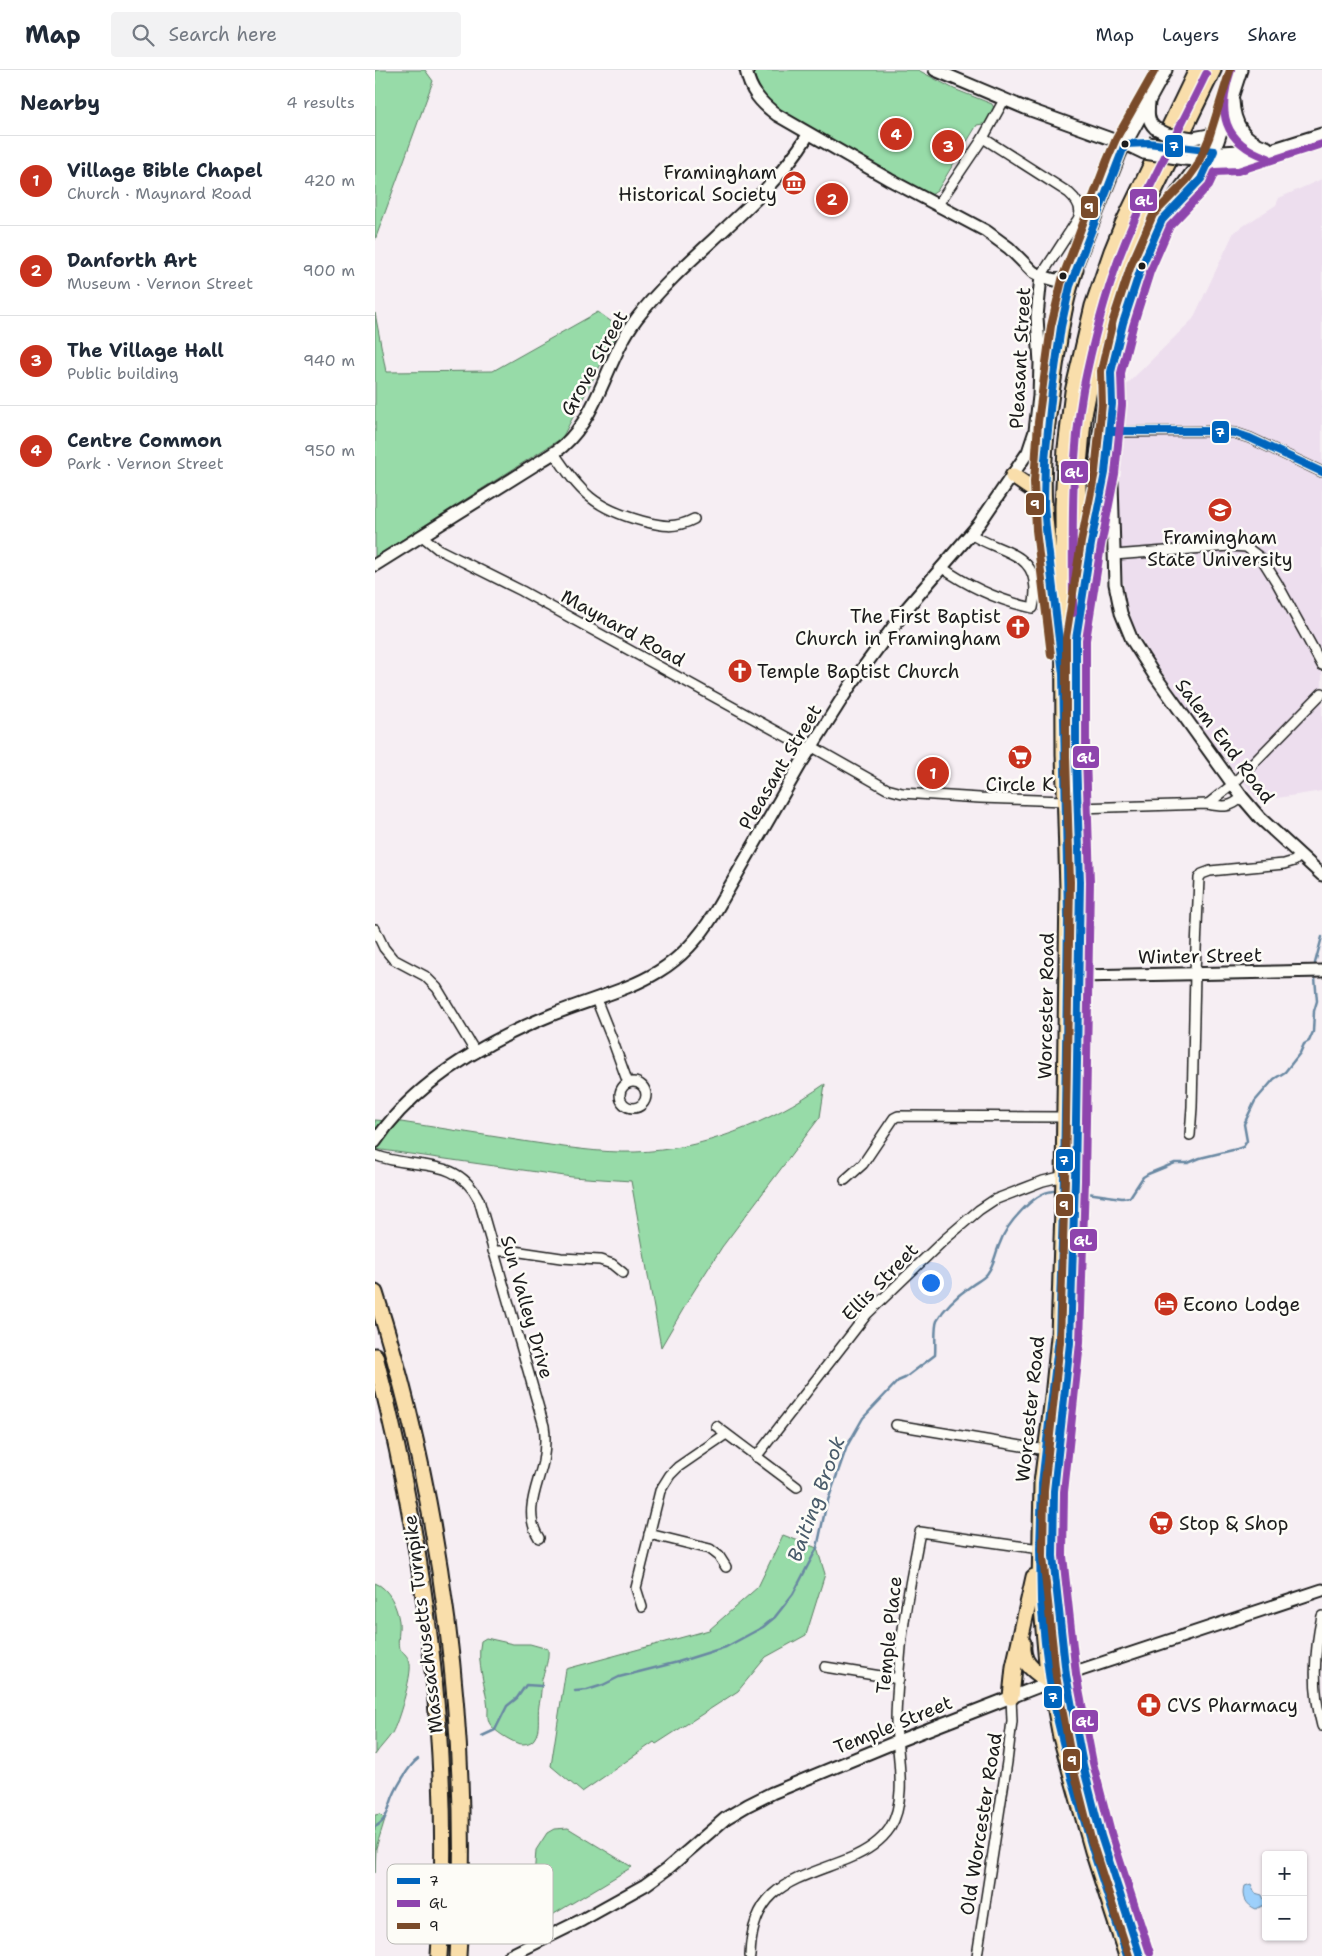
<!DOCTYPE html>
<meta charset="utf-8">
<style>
:root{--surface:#fff;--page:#f2f2f3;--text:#1f2937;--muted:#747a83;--line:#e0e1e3;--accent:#c8321e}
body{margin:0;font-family:"Shantell Sans",sans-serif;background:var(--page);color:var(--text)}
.controls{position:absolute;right:15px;bottom:15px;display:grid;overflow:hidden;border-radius:5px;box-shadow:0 1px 4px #0004}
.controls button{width:45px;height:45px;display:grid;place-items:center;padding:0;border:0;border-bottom:1px solid var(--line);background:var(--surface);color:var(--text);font:25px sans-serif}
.you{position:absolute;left:555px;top:1212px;width:18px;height:18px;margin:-12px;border:4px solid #fff;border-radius:50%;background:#1a73e8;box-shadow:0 0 0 8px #1a73e833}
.badge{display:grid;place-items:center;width:32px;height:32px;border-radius:50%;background:var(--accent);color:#fff;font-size:16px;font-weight:700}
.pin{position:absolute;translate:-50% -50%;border:2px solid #fff;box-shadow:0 1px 5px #0006}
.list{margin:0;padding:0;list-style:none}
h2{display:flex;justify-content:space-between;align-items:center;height:65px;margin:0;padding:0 20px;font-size:21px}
h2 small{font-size:16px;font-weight:400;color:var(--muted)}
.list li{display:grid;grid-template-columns:32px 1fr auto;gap:15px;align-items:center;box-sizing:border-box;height:90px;padding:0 20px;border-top:1px solid var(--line)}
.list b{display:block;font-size:19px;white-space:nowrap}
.list p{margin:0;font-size:16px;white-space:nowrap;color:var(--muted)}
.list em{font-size:16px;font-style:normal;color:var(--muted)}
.icon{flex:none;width:28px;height:28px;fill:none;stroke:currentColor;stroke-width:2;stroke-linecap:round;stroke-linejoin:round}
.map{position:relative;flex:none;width:947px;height:1886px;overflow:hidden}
header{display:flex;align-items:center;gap:30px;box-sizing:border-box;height:70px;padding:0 25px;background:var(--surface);border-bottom:1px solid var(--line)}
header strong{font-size:24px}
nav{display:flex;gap:28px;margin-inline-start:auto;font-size:18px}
.search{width:350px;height:45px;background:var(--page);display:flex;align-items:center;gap:12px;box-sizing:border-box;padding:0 18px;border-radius:5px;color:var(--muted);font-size:19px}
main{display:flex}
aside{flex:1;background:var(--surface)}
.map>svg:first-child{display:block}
.built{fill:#eddeee}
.green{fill:#97dba8;stroke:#5a7c62}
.water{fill:#9dd0fb;stroke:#6988a2}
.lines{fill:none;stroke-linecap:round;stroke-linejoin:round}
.stream{stroke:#6988a2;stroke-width:2.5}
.street-casing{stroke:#1c1c1c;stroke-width:12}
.secondary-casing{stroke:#1c1c1c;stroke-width:15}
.highway-casing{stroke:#1c1c1c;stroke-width:19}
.street{stroke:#fdfcf7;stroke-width:9}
.secondary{stroke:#fdfcf7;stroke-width:11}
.highway{stroke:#f9deab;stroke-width:15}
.secondary-bridge-casing{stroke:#1c1c1c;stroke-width:15;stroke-linecap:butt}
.secondary-bridge{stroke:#fdfcf7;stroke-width:11}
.bus-1-casing{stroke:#fdfcf7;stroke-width:11}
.bus-2-casing{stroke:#fdfcf7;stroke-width:11}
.bus-3-casing{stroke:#fdfcf7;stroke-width:11}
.bus-1{stroke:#0065bd;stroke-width:8}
.bus-2{stroke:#8e44ad;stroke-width:8}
.bus-3{stroke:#7a4b2a;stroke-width:8}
.bus-dot{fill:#1c1c1c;stroke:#fdfcf7;stroke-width:2}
.labels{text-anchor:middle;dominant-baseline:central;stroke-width:5;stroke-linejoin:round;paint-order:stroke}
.poi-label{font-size:19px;fill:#1c1c1c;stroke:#fdfcf7;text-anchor:start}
.street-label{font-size:19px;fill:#1c1c1c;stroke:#fdfcf7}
.water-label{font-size:20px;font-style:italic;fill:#495b6a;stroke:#fdfcf7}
.key{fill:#fdfcf7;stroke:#bab9b5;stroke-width:1}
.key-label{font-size:14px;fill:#1c1c1c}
.line-badge{stroke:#fdfcf7;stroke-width:2}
.badge-label{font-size:14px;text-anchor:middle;font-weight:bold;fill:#fff}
</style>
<header>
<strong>Map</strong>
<div class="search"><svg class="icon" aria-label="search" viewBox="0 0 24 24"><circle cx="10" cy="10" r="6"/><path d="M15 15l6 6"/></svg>Search here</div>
<nav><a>Map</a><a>Layers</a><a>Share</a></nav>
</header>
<main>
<aside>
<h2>Nearby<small>4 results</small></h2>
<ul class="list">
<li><span class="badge">1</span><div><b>Village Bible Chapel</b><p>Church · Maynard Road</p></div><em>420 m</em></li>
<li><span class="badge">2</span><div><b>Danforth Art</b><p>Museum · Vernon Street</p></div><em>900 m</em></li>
<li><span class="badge">3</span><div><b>The Village Hall</b><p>Public building</p></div><em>940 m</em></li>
<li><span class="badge">4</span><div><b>Centre Common</b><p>Park · Vernon Street</p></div><em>950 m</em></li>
</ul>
</aside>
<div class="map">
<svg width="947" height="1886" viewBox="0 0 947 1886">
<rect width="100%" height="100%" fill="#f6eef3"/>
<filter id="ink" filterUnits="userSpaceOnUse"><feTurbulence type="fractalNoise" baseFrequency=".02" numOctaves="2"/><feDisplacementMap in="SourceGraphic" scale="10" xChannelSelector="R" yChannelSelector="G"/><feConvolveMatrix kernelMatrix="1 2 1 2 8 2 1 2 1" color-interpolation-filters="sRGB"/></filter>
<g filter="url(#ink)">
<path class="built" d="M947,109V721L883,731L827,659L777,588L758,554L750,527L747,499L741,380L743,323L818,249L859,162L901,135L904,128Z"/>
<g class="green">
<path d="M0,0H50L58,11L0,170Z"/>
<path d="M377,0H543L579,19L617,34L620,40L614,53L602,55L562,121L556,125L553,124L406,41L386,22Z"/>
<path d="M223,242L245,258L187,368L0,487V243L11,302L118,301Z"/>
<path d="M450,1014L445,1047L347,1177L317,1224L286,1277L256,1111L197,1107L0,1079V1050L26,1052C69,1059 111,1065 154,1072C189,1077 224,1083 260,1082C329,1080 394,1053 450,1014Z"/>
<path d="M408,1465L442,1478L450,1504L431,1565L391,1587L363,1621L281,1674L279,1672L207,1722L176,1696L191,1599L334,1560L383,1517Z"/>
<path d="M0,1513C14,1518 22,1537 24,1551C25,1561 22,1570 24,1579C30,1583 34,1588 35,1594C37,1606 23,1653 17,1663C12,1671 5,1677 0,1685Z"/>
<path d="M111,1568L138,1574H155L173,1579C174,1590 170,1599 167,1609C166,1618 166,1627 164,1635C162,1646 166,1660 159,1669C156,1674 147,1675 142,1673C134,1670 119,1661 115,1654C112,1649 113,1644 113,1639C111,1616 101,1594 106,1571Z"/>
<path d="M5,1744L10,1749L1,1778L0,1803V1745Z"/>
<path d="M193,1758L257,1797L154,1859H149V1835L158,1822L161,1780L172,1763L179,1759Z"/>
</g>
<path class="water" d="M876,1814L880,1823L887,1825L891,1834L881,1839C871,1835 867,1827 870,1816Z"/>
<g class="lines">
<g class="stream">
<path d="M940,893L947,867"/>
<path d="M712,1123L747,1128L755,1127L768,1107L773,1104L800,1093H813L825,1088L862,1079L868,1077L872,1071L869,1054L880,1031L899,1009L910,1002L925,983L929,974L934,971L938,962L939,941L942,931L940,908"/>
<path d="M200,1621L212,1620L228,1615L244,1607L303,1592L351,1577L388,1557L400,1547L418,1524L442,1478L451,1436L472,1376L488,1348L523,1311L530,1308L560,1285C561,1276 559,1258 562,1251C570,1236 583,1225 596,1216C601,1212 608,1209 612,1204C619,1195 620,1184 625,1173C631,1155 658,1123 678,1121"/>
<path d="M107,1666L120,1660L132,1636L142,1628L151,1615L167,1616"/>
<path d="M0,1757C11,1751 12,1743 16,1732C19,1721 34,1695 43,1689"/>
</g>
<defs>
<g id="street">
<path d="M608,68L694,123C702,130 708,139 703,149L666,206"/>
<path d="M562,136L608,68L629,30"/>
<path d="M728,362L831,361L860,363L875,368L947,402"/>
<path d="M179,383C206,423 219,438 267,451C287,456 300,459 319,449"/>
<path d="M47,466L63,479L147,521L434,679"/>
<path d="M739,485L855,476L871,477L887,489L902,513L947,595"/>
<path d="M566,497C593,516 625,531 658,538C660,529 661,521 659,511C655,481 618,480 596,464"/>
<path d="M436,676L512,719L527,723L605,728L690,731"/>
<path d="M833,734L857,715L947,623"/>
<path d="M703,738L833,734C848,737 856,738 867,727"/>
<path d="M0,859L9,878L18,889L50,906L62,918L101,983"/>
<path d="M221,929L237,969L253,1013"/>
<circle cx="258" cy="1025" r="13"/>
<path d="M815,1065L817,1037L820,903L824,808L827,804L835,801L909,794L919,791L926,785"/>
<path d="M0,1085C39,1101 81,1084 104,1130L169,1356C171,1368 170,1380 168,1392C162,1418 148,1443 164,1468"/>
<path d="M470,1110L488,1094L519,1048L523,1046L690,1047"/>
<path d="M118,1181H139L186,1188L225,1190L237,1194L248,1203"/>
<path d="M521,1355L671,1380"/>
<path d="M341,1356L422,1417"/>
<path d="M381,1387L492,1244L569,1170L604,1140L619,1130L668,1111L689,1106"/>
<path d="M274,1464L335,1479L344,1486L351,1497"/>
<path d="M267,1537L261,1518L285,1421L295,1405L303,1397L351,1364"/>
<path d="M947,1546C939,1584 937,1619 947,1656"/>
<path d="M450,1597L524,1609"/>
<path d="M375,1886C377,1816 417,1811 473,1789C490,1782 505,1773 515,1758C533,1729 522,1685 521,1653C521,1632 523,1610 525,1589C528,1546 537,1504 545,1462L665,1479"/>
<path d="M602,1886L632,1692L637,1651L636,1627"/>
</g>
<g id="secondary">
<path d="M371,0C375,21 386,33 402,45L515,110L611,161L634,178L658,202L666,206L680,210L687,209L694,206L700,199L745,84L791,0"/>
<path d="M560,0L650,38L750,74L769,83"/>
<path d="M858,30C859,53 868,71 892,77"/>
<path d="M774,32C773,42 772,51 780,58"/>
<path d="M818,68L834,65L847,54"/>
<path d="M813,79L847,82L882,80"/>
<path d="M809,89L843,92L861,91L947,64"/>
<path d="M833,92L816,103L800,125L773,182L754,231L730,320L721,386L722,397L733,405L737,412L740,514L746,543L757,570L778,603L867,727L885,748L947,805"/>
<path d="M794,144L820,116L831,101L843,71L866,0"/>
<path d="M730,403L737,334V307"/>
<path d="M0,495L166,391C174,386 181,382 188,376C225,343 232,287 262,248C313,182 390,136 433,65"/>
<path d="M704,906L947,901"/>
<path d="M0,1072C40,1011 110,972 176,945C246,917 296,914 339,844L425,695L475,616L532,538L604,454L653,382L660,361L664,326L665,293L662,247L666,206"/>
<path d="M134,1886L207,1850L270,1815L292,1799L351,1748L373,1735L397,1723L523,1671L706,1600L947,1520"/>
</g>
<g id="highway">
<path d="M638,406L663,423L669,434"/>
<path d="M709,516L730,403"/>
<path d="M680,527C676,497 671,467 669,436C666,390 673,342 680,296C685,263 689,231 700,199"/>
<path d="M0,1223C67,1432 97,1667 83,1886"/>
<path d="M0,1286C51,1482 78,1684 64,1886"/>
<path d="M648,1573C646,1594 659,1601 675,1612"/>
<path d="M636,1627L639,1597L659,1507"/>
<path d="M752,1886L718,1781L686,1667L672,1593L665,1515L667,1413L678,1327L684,1267L689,1106L693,819L689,684L688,436L691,378L698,322L718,236L737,181L748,154L822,0"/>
<path d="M765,1886L726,1766L704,1676L694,1622L683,1535L679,1498L678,1463L680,1408L694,1288L700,1110L705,812L701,686L703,407L708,350L725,264L742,207L763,154L838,0"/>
</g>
</defs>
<use href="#street" class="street-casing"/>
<use href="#secondary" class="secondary-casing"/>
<use href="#highway" class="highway-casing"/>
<use href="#street" class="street"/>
<use href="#secondary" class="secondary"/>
<use href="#highway" class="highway"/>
<defs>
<g id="secondary-bridge">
<path d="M780,58L792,64L818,68"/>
<path d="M773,73L813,79"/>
<path d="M769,83L809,89"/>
</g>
</defs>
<use href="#secondary-bridge" class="secondary-bridge-casing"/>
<use href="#secondary-bridge" class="secondary-bridge"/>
<defs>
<g id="bus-1">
<path d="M735,361H831L860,363L875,368L947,402"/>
<path d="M752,1886L718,1781L697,1709L683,1652L675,1612L670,1573L666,1531L665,1479L667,1413L684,1267L689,1106L693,846L688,604L671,459L669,435L670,390L677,320L686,257L695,216L750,74L773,73L839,81L826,109L787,150L766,198L748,253L736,302L737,334L730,403L716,474L701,569V686L705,812L700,1110L695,1273L679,1421L678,1486L691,1605L708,1695L726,1766L765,1886"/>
</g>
<g id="bus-2">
<path d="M856,0C842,42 847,72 893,88"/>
<path d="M698,543C698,469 695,394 708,320C717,275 729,229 745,185C769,123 802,64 831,4"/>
<path d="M775,1883L736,1763L718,1693L701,1604L688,1486L689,1422L705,1273L710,1110L715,812L711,686V570L726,476L740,404L747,335L746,303L758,256L775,202L795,156L834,115L840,102L863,101L947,74"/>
</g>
<g id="bus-3">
<path d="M676,585L661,460L659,412L663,352L676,256L688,206L732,90L741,69L780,0"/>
<path d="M754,1886L716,1769L698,1697L681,1606L668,1487L669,1420L685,1272L690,1110L695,812L691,686V568L706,472L720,402L727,334L726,301L738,250L756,195L778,145L812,110L822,96L834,68L855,0"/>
</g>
</defs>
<use href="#bus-1" class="bus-1-casing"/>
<use href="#bus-2" class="bus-2-casing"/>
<use href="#bus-3" class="bus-3-casing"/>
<use href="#bus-1" class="bus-1"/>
<use href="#bus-2" class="bus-2"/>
<use href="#bus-3" class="bus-3"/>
</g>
</g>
<defs>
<symbol id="museum-disc" viewBox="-11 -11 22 22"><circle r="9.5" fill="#c8321e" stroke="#fdfcf7"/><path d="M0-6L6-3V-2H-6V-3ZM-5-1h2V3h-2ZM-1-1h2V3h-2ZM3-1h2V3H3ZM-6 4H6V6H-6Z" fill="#fff"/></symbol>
<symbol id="university-disc" viewBox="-11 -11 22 22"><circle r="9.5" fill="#c8321e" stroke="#fdfcf7"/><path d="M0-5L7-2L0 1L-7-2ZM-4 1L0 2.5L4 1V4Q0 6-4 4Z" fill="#fff"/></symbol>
<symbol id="church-disc" viewBox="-11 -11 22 22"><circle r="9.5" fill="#c8321e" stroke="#fdfcf7"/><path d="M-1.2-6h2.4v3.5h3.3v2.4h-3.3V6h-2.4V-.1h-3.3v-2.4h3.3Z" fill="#fff"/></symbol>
<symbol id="supermarket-disc" viewBox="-11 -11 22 22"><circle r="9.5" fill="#c8321e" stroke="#fdfcf7"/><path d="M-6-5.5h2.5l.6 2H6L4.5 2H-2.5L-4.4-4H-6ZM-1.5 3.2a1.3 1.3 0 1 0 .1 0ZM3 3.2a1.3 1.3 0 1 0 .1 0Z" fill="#fff"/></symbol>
<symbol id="hotel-disc" viewBox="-11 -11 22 22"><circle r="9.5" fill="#c8321e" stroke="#fdfcf7"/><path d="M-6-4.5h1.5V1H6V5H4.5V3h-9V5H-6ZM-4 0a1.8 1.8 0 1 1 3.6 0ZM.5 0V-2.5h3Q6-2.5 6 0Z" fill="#fff"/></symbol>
<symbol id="pharmacy-disc" viewBox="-11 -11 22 22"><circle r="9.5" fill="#c8321e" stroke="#fdfcf7"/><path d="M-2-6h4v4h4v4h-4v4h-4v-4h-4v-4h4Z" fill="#fff"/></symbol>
</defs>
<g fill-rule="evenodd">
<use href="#museum-disc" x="405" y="99" width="28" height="28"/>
<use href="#university-disc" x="831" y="426" width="28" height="28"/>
<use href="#church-disc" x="629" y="543" width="28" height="28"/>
<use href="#church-disc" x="351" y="587" width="28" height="28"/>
<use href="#supermarket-disc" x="631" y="673" width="28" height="28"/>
<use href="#hotel-disc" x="777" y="1220" width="28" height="28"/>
<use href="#supermarket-disc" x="772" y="1439" width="28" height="28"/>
<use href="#pharmacy-disc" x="760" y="1621" width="28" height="28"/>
</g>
<g class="bus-dot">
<circle cx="750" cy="74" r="4.5"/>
<circle cx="767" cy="196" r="4.5"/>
<circle cx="688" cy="206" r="4.5"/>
</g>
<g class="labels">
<g class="poi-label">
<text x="402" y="102" text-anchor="end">Framingham<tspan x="402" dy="22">Historical Society</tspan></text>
<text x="845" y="467" text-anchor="middle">Framingham<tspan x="845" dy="22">State University</tspan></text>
<text x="626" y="546" text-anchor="end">The First Baptist<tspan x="626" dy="22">Church in Framingham</tspan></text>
<text x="382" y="601">Temple Baptist Church</text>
<text x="645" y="714" text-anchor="middle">Circle K</text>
<text x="808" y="1234">Econo Lodge</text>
<text x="804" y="1453">Stop &amp; Shop</text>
<text x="792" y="1635">CVS Pharmacy</text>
</g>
<g class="street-label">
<text transform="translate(645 288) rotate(-87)">Pleasant Street</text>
<text transform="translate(219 293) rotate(-61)">Grove Street</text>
<text transform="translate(248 558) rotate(29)">Maynard Road</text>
<text transform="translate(850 671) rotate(53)">Salem End Road</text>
<text transform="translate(405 697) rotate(-59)">Pleasant Street</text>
<text transform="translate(825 886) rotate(-1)">Winter Street</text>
<text transform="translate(671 936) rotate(-89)">Worcester Road</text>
<text transform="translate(505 1212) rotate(-46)">Ellis Street</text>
<text transform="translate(152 1237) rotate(74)">Sun Valley Drive</text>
<text transform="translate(655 1339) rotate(-84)">Worcester Road</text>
<text transform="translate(48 1554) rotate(-97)">Massachusetts Turnpike</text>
<text transform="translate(514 1565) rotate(-84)">Temple Place</text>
<text transform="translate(518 1655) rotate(-22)">Temple Street</text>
<text transform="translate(606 1754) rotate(-81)">Old Worcester Road</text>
</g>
<g class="water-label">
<text transform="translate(441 1429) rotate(-70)">Baiting Brook</text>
</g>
</g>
<rect x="12" y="1794" width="166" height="80" rx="8" class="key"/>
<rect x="22" y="1808" width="23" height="6" fill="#0065bd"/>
<rect x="22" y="1830" width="23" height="7" fill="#8e44ad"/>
<rect x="22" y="1853" width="23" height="6" fill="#7a4b2a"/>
<g class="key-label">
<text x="54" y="1816">7</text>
<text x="54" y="1838">GL</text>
<text x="54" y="1861">9</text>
</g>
<g class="line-badge">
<rect x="789" y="64" width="20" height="24" rx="5" fill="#0065bd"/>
<rect x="754" y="118" width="29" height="24" rx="5" fill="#8e44ad"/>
<rect x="705" y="125" width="19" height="24" rx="5" fill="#7a4b2a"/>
<rect x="836" y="350" width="19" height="24" rx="5" fill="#0065bd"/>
<rect x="685" y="390" width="29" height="24" rx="5" fill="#8e44ad"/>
<rect x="650" y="422" width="20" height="24" rx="5" fill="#7a4b2a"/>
<rect x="697" y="675" width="28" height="24" rx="5" fill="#8e44ad"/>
<rect x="680" y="1078" width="19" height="24" rx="5" fill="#0065bd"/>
<rect x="680" y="1123" width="19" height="24" rx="5" fill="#7a4b2a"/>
<rect x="694" y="1158" width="29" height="24" rx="5" fill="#8e44ad"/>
<rect x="668" y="1615" width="20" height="24" rx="5" fill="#0065bd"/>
<rect x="696" y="1639" width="28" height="24" rx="5" fill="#8e44ad"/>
<rect x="687" y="1678" width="19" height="24" rx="5" fill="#7a4b2a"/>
</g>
<g class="badge-label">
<text x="799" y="81">7</text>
<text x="769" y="135">GL</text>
<text x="714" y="142">9</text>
<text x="845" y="367">7</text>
<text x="699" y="407">GL</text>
<text x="660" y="439">9</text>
<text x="711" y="692">GL</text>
<text x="689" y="1095">7</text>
<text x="689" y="1140">9</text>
<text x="708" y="1175">GL</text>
<text x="678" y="1632">7</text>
<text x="710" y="1656">GL</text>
<text x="697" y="1695">9</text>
</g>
</svg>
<div class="controls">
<button>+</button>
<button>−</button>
</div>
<div class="you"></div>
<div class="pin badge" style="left:558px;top:703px">1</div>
<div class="pin badge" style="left:457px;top:129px">2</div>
<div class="pin badge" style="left:573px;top:76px">3</div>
<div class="pin badge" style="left:521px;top:64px">4</div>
</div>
</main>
